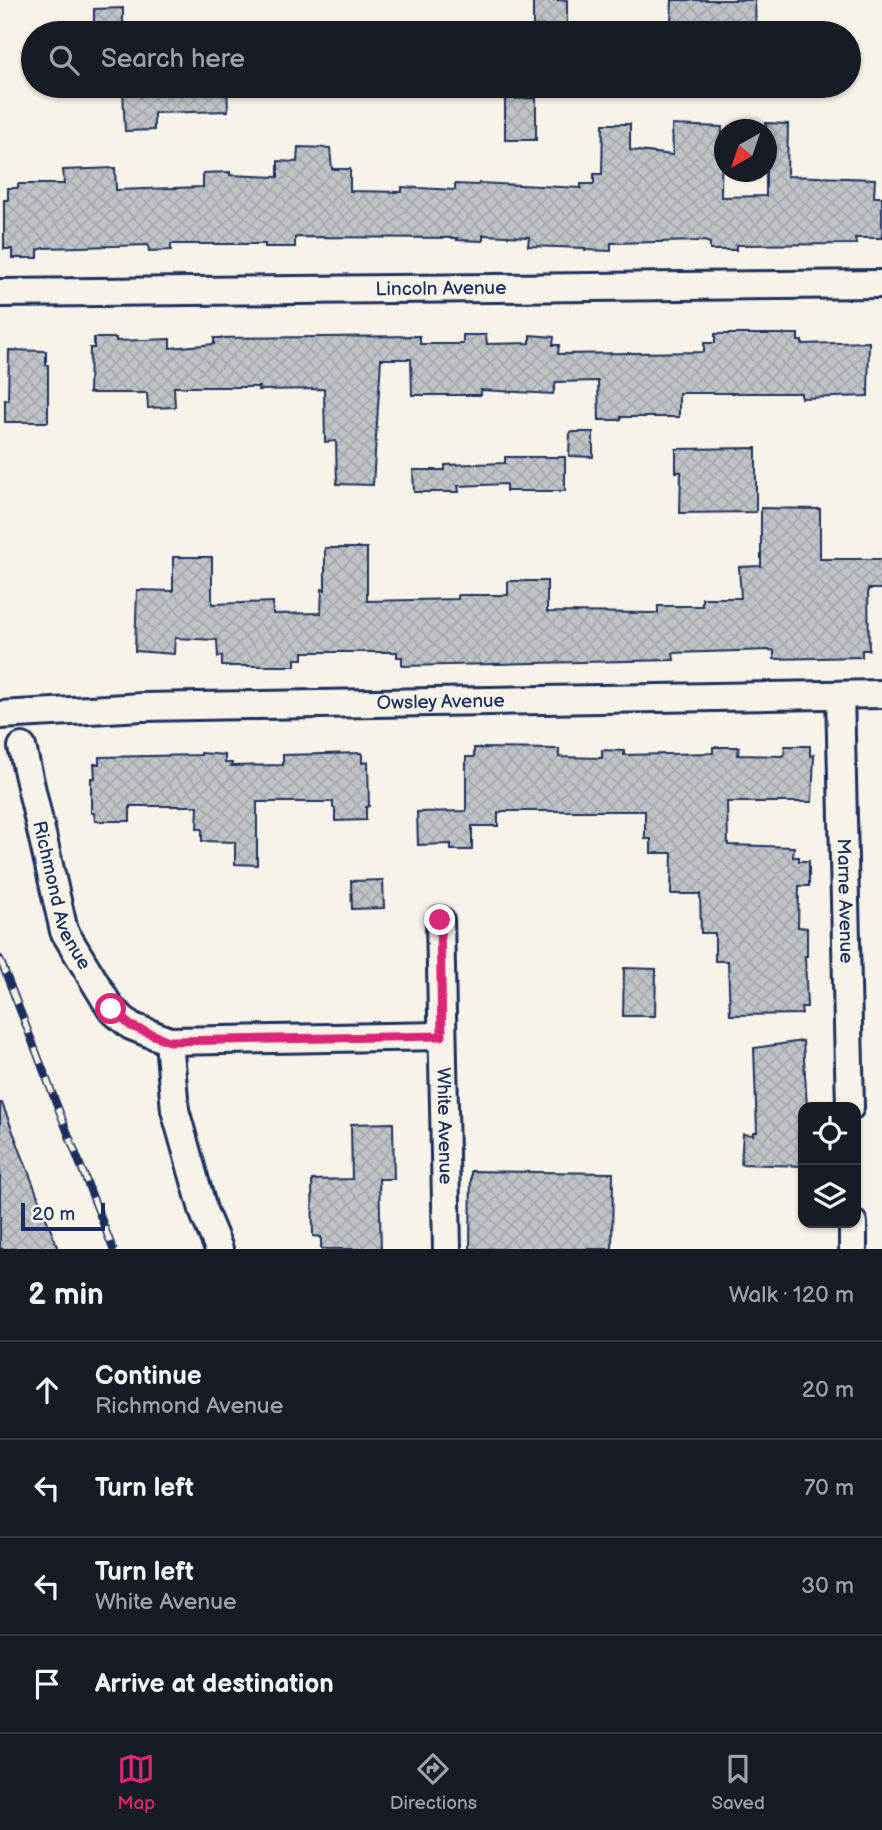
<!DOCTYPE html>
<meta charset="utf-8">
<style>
:root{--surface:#171b24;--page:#20242c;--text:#f1f3f6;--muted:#9ea1a6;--line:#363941;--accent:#db2777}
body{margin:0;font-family:"Balsamiq Sans",sans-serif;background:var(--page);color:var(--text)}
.controls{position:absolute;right:21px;bottom:21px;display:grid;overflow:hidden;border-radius:14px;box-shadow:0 2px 5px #0004}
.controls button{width:63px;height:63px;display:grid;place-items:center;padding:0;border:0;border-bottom:2px solid var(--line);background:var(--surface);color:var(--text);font:35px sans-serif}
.compass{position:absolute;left:714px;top:119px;width:63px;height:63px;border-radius:50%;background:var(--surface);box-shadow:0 2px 5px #0004;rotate:220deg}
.scale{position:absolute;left:21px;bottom:18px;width:84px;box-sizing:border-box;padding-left:7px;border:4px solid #1b2f5e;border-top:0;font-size:19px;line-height:24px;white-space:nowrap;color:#1b2f5e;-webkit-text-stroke:5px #f7f3e8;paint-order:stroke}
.stop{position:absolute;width:21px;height:21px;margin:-16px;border:5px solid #db2777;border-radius:50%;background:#fff}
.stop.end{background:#db2777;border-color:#fff;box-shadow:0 2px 7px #0008}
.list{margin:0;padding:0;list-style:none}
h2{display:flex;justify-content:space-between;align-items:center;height:91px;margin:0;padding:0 28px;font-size:30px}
h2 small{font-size:23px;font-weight:400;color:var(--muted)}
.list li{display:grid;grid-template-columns:46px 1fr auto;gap:21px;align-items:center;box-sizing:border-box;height:98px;padding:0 28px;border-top:2px solid var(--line)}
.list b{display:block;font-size:26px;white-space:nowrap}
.list p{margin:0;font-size:23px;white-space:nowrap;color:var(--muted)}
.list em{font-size:23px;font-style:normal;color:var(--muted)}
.icon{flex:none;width:38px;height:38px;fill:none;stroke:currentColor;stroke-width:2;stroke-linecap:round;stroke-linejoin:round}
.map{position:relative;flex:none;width:882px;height:1249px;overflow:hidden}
.search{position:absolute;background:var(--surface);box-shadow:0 2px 5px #0004;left:21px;right:21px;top:21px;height:77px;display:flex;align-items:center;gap:18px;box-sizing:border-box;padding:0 24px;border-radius:38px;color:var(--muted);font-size:26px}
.sheet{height:483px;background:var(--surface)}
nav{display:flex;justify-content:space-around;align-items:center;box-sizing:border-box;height:98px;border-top:2px solid var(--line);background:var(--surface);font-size:19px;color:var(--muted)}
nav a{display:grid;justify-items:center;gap:4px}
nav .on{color:var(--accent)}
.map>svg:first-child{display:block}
.building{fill:url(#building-cross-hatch);stroke:#1b2f5e;stroke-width:2}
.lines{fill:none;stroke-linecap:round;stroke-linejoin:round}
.minor-casing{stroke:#1b2f5e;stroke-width:32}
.minor{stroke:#f7f3e8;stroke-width:26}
.rail-casing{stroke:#1b2f5e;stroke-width:8}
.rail{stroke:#f7f3e8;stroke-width:5;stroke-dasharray:16;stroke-linecap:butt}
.route{stroke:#db2777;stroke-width:9}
.labels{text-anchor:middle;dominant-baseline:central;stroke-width:5;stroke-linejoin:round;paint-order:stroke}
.street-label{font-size:19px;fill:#1b2f5e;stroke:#f7f3e8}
</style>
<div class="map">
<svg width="882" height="1249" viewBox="0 0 882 1249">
<defs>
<pattern id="building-cross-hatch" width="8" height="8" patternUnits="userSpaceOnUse" patternTransform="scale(1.75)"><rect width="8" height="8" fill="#c0c3c5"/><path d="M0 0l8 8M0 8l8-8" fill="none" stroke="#a4a8ac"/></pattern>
</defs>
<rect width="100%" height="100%" fill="#f7f3e8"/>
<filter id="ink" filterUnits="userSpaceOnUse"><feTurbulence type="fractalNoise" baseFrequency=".0143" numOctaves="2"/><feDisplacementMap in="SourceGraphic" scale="14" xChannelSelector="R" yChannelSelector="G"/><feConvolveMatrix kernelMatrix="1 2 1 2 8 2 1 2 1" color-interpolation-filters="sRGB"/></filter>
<g filter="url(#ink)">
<g class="building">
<rect x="533" y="0" width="34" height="26"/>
<path d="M672,0H755L756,33H734V26L671,23Z"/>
<path d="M123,8V33H94V9Z"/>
<path d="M188,86H227L228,111L154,113V130L125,131L123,91L188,88Z"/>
<path d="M536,98V140H505V99Z"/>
<path d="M766,123L788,124L787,176L875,179L874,197H882V238H855L856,244L736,245V250H710V243L704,241L611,243V251L585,250V248L528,246L529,237L483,235V241L457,240L458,238L298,237L295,238V247H265V244H171V250L149,251L148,245L44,248L38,250V258H12V249H4V200H8V188H18V184H64L63,170L115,168L116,190L203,187V173L230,172V175L278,177V161L297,162L298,147L330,148L332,169H350V191L402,192V187L455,190V184L478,185L479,183L581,188V184H594V174H602L603,124H630V150L673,155L672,125L722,127L721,197L766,196Z"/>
<path d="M715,334H798V341H802V344L869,342L868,396L801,398V393H679V417H621V420H599L598,381L556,382L553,394L481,390V395H412L411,359H381L373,485L337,484L336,441L325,442L324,389L258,390L259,387H174L175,407L148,408L147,393H89L90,348H94V338H116V341L170,339V348L214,344V338L420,336V344H463V335H486L487,344L530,343V335L554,337L553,345H559L558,354L704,352V343H715Z"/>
<path d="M9,350L46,351V365H48V422H5V400H8Z"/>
<path d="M570,432H593V457L569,456Z"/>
<path d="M756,448V512L680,513L681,472H676V449Z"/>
<path d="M505,457H565V491H506V484L458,486L459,492H414L413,470H445V465L505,463Z"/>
<path d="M761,508L820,509V559H882V589H868L869,650H862V657L774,659V651L771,650L673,653L674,660L402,666V657H397V652H303V659H295V666H222V656L218,657L217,640L175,638L174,654L135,651L137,590L173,591V557H212V604L273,602V614L321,613L322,589L325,590V548H367V601L458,599V595H508V581H547V612L658,613V606H702V598H741L739,567L761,566Z"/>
<path d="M785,746H810V756L814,755L812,802H727L728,845L794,847L793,857H799V861H809V886H799L798,927L807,928V956H805L807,1007H801L802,1014L730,1015L728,961H715V933H701L700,894H671L672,853H651V839H645V811H503L498,813V826H472V850H451V844L418,845L417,812L466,811V757H474V748L559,749V757L602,758V750L624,751V755L713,753V747H739L738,755L781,756L784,755Z"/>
<path d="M201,753L225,755V763H232L231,766L283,765V755L362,753V763L368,762L369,806L366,807V820L335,821V808H333V802H257V865L235,864V842L202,841V829H197L198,806H130V821H95L94,813H91V778H95L94,764H99V757L201,755Z"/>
<path d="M383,880L384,908L352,909L351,881Z"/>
<path d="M624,968L656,969L655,1016H623Z"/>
<path d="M803,1041L807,1107H803V1166L741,1164L743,1134L753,1135V1132H757L754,1048Z"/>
<path d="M0,1103H2L58,1249H0Z"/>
<path d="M393,1123L394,1179H379L381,1249H321V1237L313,1236L312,1180L352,1179L351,1124Z"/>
<path d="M471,1171L613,1173L612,1249H470Z"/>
</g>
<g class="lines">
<defs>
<g id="minor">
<path id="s1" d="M0,293L882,284"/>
<path id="s2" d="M840,695L850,1107"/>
<path id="s3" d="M0,715L143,707L882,694"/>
<path id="s4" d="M22,747L64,931L111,1009L131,1026L169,1041L442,1036"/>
<path id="s5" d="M440,920L447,1249"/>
<path d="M169,1041L175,1110L204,1213L219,1249"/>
<path d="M853,1223V1249"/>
</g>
</defs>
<use href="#minor" class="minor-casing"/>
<use href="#minor" class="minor"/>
<defs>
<path id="rail" d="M0,959L113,1249"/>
</defs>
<use href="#rail" class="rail-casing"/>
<use href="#rail" class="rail"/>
</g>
</g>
<g class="lines" filter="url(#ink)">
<path class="route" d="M111,1009L131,1026L169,1041L442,1036L440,920"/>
</g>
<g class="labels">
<g class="street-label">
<text stroke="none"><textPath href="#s1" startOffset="441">Lincoln Avenue</textPath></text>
<text stroke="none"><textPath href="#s3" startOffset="441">Owsley Avenue</textPath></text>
<text stroke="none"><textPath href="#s4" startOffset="154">Richmond Avenue</textPath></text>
<text stroke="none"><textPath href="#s2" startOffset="206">Marne Avenue</textPath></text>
<text stroke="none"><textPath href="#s5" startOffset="206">White Avenue</textPath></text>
</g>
</g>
</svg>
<div class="controls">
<button><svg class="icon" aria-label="locate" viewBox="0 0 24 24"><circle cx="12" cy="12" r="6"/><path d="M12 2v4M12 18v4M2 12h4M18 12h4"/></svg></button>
<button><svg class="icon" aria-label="layers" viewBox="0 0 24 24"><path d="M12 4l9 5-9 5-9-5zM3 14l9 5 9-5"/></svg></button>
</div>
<svg class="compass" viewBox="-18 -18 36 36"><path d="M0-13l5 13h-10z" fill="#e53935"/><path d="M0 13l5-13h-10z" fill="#9ea1a6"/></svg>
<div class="scale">20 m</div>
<div class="stop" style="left:111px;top:1009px"></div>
<div class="stop end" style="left:440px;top:920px"></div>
<div class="search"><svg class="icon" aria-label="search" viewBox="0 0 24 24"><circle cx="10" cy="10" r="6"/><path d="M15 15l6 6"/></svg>Search here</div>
</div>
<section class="sheet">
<h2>2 min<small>Walk · 120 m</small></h2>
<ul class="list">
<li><svg class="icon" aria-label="ahead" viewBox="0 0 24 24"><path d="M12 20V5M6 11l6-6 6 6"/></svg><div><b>Continue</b><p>Richmond Avenue</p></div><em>20 m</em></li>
<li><svg class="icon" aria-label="left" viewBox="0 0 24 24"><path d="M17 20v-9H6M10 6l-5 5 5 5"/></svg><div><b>Turn left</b></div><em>70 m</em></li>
<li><svg class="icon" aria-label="left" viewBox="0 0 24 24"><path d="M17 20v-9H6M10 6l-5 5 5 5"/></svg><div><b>Turn left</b><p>White Avenue</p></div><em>30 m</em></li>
<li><svg class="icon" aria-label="arrive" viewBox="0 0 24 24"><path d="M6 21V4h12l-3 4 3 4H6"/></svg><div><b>Arrive at destination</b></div></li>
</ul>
</section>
<nav>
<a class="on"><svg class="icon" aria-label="map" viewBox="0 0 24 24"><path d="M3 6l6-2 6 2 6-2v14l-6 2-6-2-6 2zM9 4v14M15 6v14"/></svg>Map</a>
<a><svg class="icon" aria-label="directions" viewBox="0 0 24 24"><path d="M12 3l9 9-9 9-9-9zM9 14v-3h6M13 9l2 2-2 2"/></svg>Directions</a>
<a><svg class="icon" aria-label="saved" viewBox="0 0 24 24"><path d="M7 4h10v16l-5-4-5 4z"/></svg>Saved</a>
</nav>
